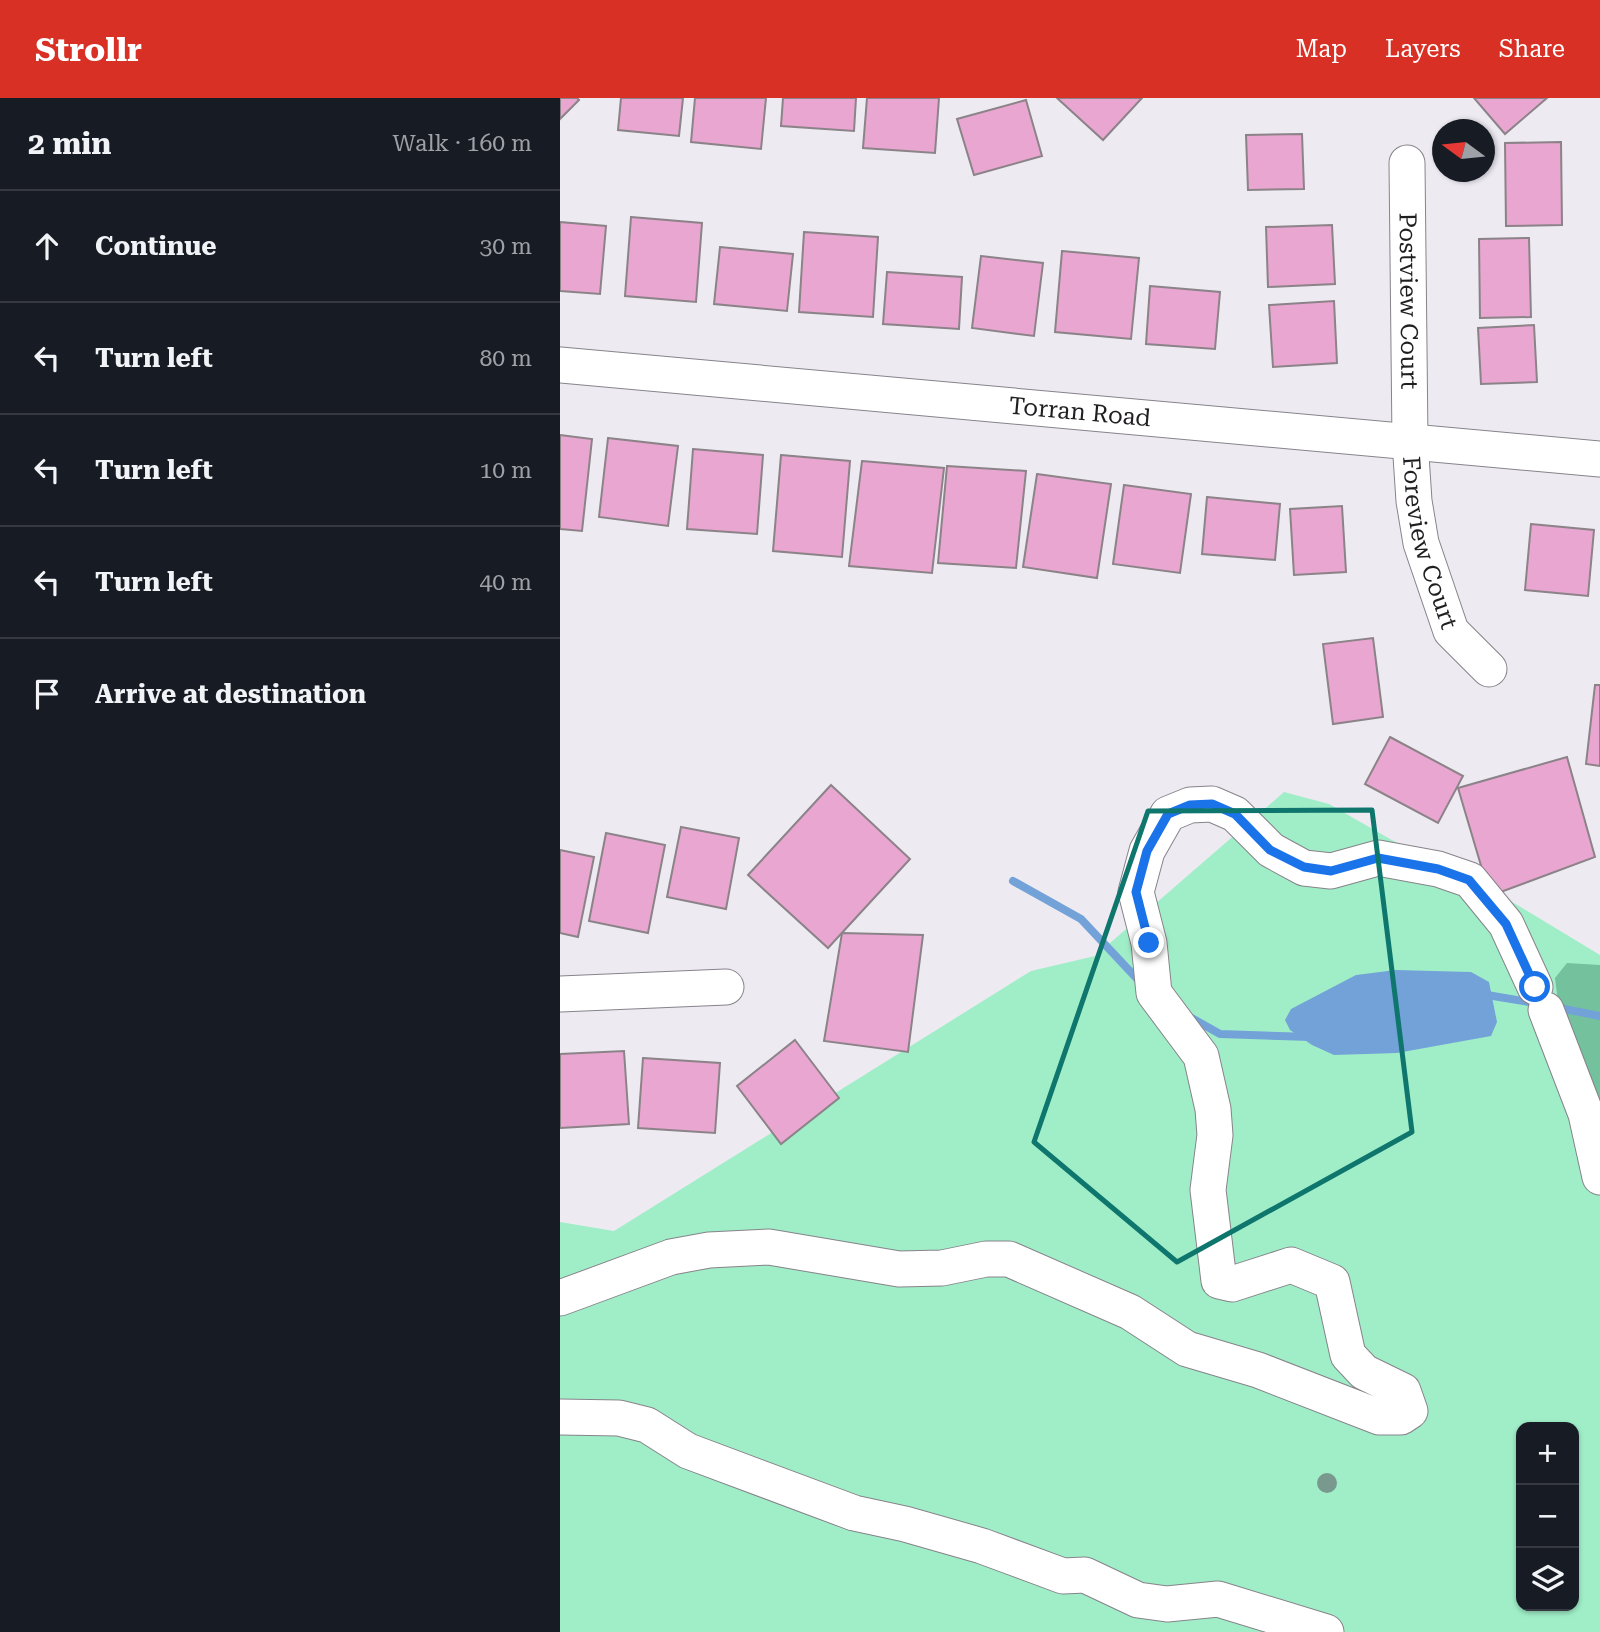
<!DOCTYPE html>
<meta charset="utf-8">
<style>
:root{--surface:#171b24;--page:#20242c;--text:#f1f3f6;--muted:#9ea1a6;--line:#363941;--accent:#d93025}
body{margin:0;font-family:"Roboto Serif",serif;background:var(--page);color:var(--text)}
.controls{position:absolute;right:21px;bottom:21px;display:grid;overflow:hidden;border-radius:14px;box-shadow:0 2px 5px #0004}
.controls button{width:63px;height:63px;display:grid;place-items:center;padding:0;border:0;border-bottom:2px solid var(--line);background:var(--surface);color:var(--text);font:35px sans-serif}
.compass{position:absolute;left:872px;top:21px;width:63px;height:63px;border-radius:50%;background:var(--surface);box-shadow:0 2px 5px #0004;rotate:285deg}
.stop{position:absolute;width:21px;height:21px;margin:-16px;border:5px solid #1a73e8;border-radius:50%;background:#fff}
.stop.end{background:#1a73e8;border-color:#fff;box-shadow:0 2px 7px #0008}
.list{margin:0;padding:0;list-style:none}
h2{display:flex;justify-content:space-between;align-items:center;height:91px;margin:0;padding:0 28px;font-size:30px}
h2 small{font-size:23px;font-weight:400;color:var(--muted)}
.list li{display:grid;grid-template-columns:46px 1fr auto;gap:21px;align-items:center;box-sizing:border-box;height:112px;padding:0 28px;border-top:2px solid var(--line)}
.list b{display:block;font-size:26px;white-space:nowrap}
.list em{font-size:23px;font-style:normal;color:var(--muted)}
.icon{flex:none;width:38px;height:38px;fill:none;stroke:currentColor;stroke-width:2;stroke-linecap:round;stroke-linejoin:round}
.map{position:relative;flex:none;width:1040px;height:1534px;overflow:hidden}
header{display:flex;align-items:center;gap:42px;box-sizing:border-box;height:98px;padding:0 35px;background:var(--accent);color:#fff}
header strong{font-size:33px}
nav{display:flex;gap:38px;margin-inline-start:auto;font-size:24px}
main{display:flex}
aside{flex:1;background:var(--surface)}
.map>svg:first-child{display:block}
.green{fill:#a0eec8;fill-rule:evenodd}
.forest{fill:#73c29d}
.water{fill:#73a2d9}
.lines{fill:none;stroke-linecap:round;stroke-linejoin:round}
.stream{stroke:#73a2d9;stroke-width:8}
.building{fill:#e8a6d0;stroke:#8b8388;stroke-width:2}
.minor-casing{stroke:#86838a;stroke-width:37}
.minor{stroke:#fff;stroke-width:35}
.tree{fill:#79998f}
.route{stroke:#1a73e8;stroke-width:9}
.marked{fill:none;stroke:#0f766e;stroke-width:5;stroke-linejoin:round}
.labels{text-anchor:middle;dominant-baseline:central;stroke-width:5;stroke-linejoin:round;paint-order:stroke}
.street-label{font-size:24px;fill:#201e21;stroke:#fff}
</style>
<header>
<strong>Strollr</strong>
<nav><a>Map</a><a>Layers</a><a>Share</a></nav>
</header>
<main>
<aside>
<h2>2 min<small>Walk · 160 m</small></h2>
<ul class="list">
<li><svg class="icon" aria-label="ahead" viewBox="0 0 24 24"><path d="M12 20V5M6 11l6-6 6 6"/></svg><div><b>Continue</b></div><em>30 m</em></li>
<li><svg class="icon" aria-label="left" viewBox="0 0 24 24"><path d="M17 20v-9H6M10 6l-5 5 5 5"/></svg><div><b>Turn left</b></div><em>80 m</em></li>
<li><svg class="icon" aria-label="left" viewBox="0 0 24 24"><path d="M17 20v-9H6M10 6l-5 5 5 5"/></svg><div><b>Turn left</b></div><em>10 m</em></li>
<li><svg class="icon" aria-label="left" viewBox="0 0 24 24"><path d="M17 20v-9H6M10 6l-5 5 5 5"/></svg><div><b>Turn left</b></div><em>40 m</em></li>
<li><svg class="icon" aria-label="arrive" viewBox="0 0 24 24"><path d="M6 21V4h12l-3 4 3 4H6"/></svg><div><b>Arrive at destination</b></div></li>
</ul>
</aside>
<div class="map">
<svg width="1040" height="1534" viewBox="0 0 1040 1534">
<rect width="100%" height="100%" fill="#eeeaf2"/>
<path class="green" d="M724,694L769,706L830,741L944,799L1040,857V1534H0V1124L54,1133L471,873L535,858ZM961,1329H1014V1508H961Z"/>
<path class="forest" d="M1007,865L1040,867V1061L1010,998L995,880Z"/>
<path class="water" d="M836,872L911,874L929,884L937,924L931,938L837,955L774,957L752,947L730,932L725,922L731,911L796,877Z"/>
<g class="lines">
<g class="stream">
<path d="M453,783L521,821L581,885"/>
<path d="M922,898L927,897L975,905"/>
<path d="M994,909L1040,918"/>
<path d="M628,918L660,936L751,939"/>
</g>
</g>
<g class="building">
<path d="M0,0H17L19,2L0,21Z"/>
<path d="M61,0H123L119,38L58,32Z"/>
<path d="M135,0H206L201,51L131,44Z"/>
<path d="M223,0H296L294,33L221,28Z"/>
<path d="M307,0H379L375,55L303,50Z"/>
<path d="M497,0H582L543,42Z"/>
<path d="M914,0H987L945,36Z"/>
<path d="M466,2L482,58L414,77L397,21Z"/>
<path d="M742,36L744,91L688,92L686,37Z"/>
<path d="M1001,44L1002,127L946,128L945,45Z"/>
<path d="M71,119L142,125L136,204L65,198Z"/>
<path d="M0,124L46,128L40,196L0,193Z"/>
<path d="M772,127L775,186L708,189L706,129Z"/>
<path d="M244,134L318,139L313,219L239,214Z"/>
<path d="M969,140L971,219L920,220L919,141Z"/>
<path d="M160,149L233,156L227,213L154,206Z"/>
<path d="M502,153L579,160L571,241L495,234Z"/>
<path d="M421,158L483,165L474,238L412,230Z"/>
<path d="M327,174L402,179L399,231L323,226Z"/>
<path d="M590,188L660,194L655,251L586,246Z"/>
<path d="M774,203L777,265L713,269L709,207Z"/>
<path d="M974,227L977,284L921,286L918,230Z"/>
<path d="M0,337L32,341L22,433L0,431Z"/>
<path d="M48,340L118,348L108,428L39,419Z"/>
<path d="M133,351L203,357L197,436L127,431Z"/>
<path d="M221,357L290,363L282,459L213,453Z"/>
<path d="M302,363L384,370L372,475L289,468Z"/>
<path d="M387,368L466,373L456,470L378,465Z"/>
<path d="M477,376L551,386L537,480L463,469Z"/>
<path d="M564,387L631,396L620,475L553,466Z"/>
<path d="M647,399L720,406L715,462L642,456Z"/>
<path d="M782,408L786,474L734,477L730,411Z"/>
<path d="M971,426L1034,432L1028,498L965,492Z"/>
<path d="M813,540L823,619L773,626L763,546Z"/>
<path d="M1035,587H1040V668L1026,666Z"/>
<path d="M830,639L903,678L878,725L805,686Z"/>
<path d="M1007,659L1035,759L930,798L898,690Z"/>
<path d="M271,687L350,761L268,850L188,777Z"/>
<path d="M121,729L179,740L166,811L107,799Z"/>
<path d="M46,735L105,747L88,835L29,823Z"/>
<path d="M0,752L34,759L18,839L0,835Z"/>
<path d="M282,835L363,837L348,954L264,943Z"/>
<path d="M235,942L279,1000L221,1046L177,988Z"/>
<path d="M64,953L69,1026L0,1030V956Z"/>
<path d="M83,960L160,965L155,1035L78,1030Z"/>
</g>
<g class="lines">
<defs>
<g id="minor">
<path id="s1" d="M847,65L850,343L854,403L861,445L891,533L929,571"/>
<path id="s2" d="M0,267L1040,361"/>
<path d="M0,896L166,889"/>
<path d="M986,912L1026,1016L1040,1079"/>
<path d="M0,1200L111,1159L149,1152L209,1149L339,1171L382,1170L426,1161H449L570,1214L627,1251L698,1272L819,1319H841L850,1313L843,1293L804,1274L788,1257L772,1184L731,1167L672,1186L659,1183L648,1092L655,1037L653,1011L641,958L594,895L589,845L576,794L587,753L608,716L630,707L652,706L675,716L711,752L744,770L771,773L818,760L878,771L910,782L946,826L975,889"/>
<path d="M0,1319L59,1320L87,1327L128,1353L294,1415L345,1426L422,1448L503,1478L525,1477L578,1502L607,1506L658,1501L766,1534"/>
</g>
</defs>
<use href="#minor" class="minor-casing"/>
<use href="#minor" class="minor"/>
</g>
<circle class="tree" cx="767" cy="1385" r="10"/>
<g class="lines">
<path class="route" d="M589,845L576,794L587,753L608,716L630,707L652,706L675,716L710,752L744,769L771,773L818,760L878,771L909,782L946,826L975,889"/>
</g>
<path class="marked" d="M812,712L852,1034L617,1164L474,1044L588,713Z"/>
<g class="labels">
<g class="street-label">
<text stroke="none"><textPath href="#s1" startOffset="138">Postview Court</textPath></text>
<text stroke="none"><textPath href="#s2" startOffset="522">Torran Road</textPath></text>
<text stroke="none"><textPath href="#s1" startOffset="382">Foreview Court</textPath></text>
</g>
</g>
</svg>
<div class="controls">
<button>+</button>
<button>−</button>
<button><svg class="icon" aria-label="layers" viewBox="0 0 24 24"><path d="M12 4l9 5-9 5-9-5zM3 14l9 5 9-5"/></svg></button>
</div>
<svg class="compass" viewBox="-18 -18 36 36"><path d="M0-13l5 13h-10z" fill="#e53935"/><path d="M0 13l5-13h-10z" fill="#9ea1a6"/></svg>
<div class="stop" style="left:975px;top:889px"></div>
<div class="stop end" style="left:589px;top:845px"></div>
</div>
</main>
